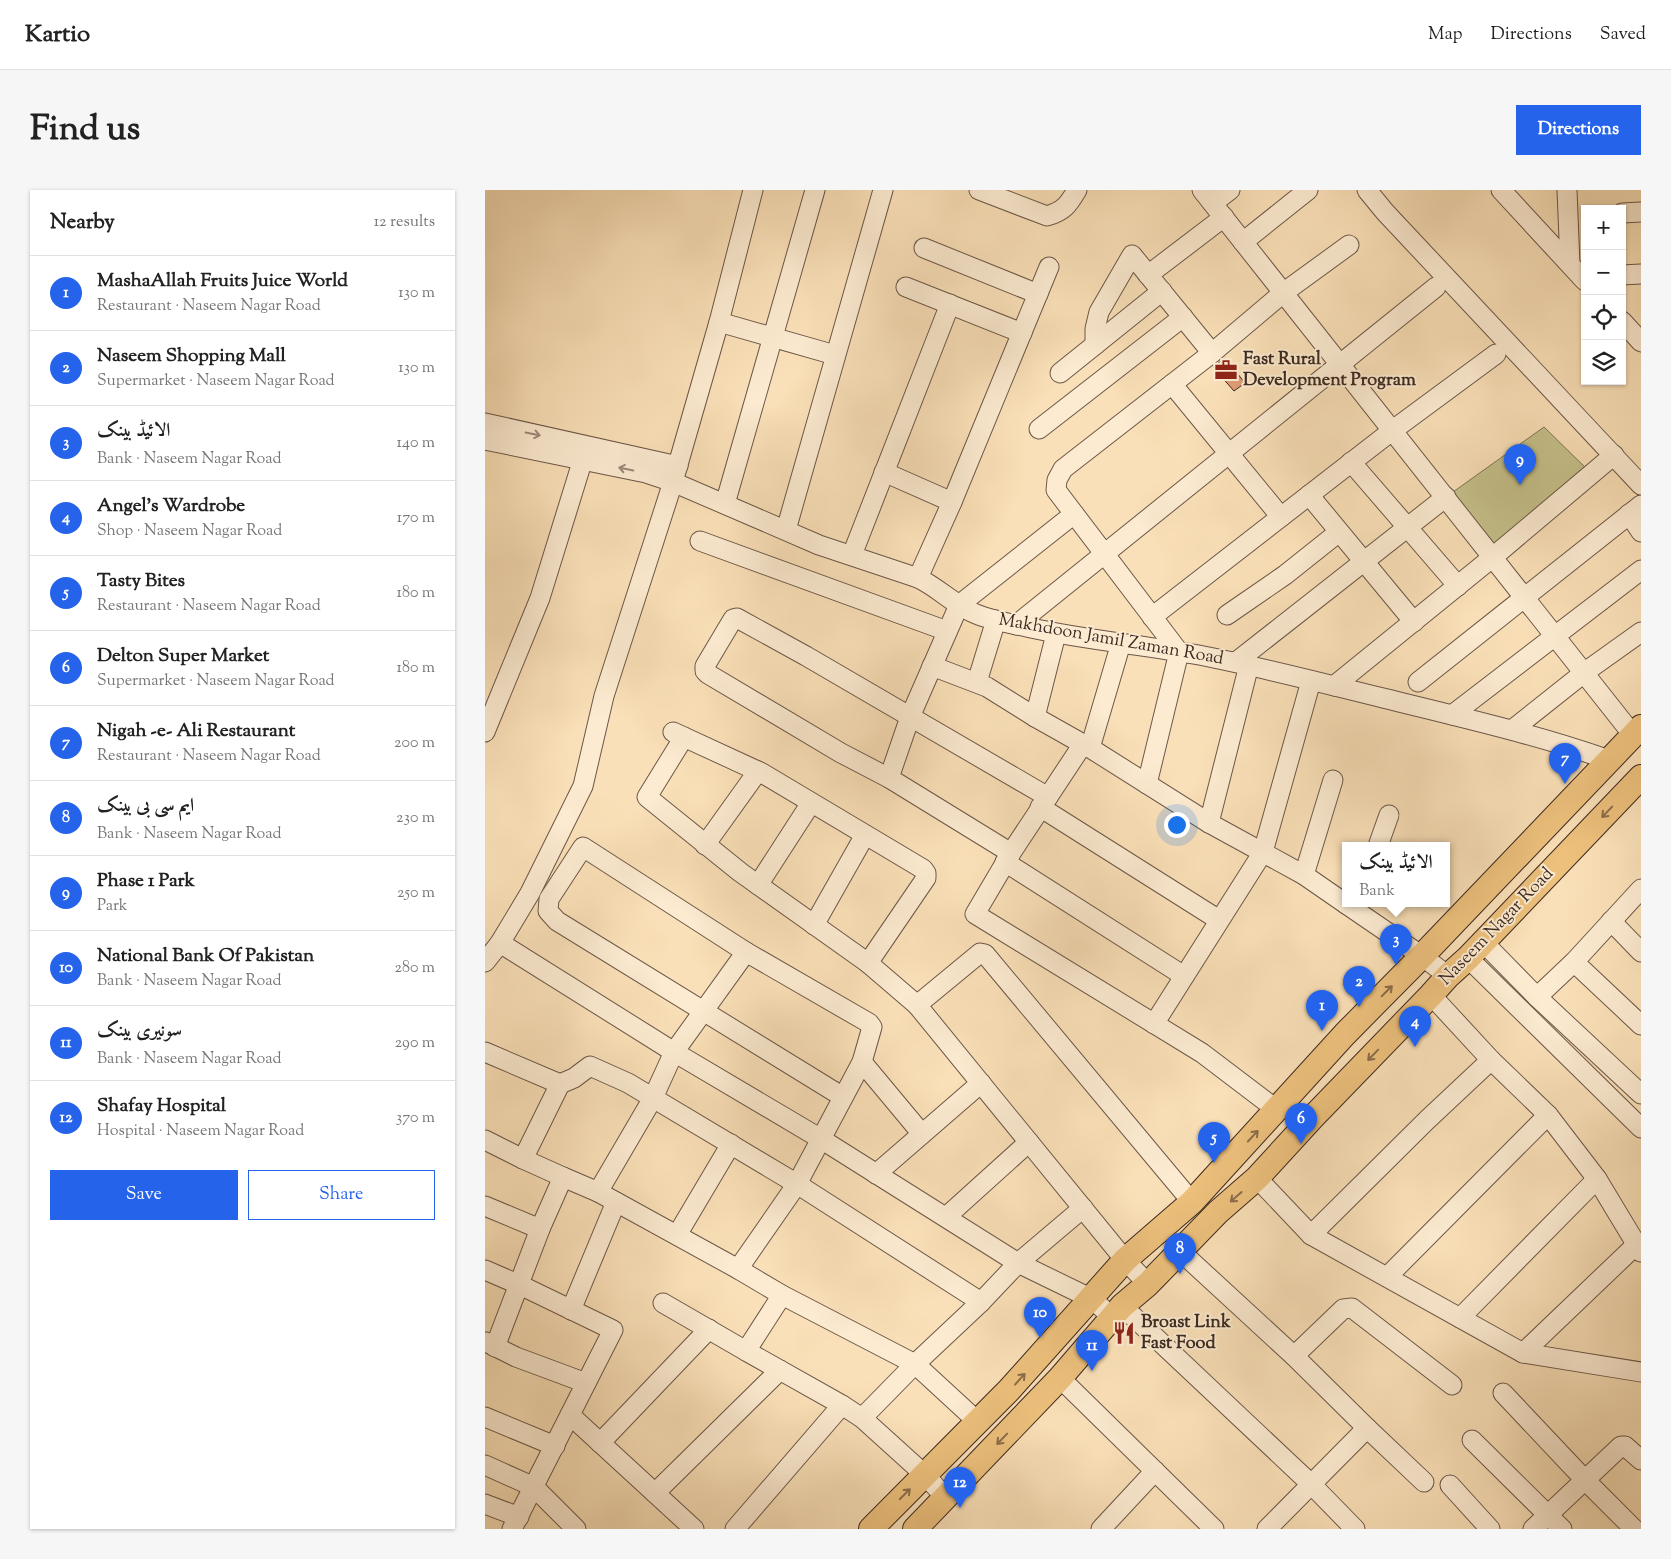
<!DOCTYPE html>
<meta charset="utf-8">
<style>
:root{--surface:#fff;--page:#f6f6f6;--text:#222;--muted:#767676;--line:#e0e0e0;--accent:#2563eb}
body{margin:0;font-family:"Sorts Mill Goudy",Amiri,serif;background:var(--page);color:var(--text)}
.controls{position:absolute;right:15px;top:15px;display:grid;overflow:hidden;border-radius:0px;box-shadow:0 1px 4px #0004}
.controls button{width:45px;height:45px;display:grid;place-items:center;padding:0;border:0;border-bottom:1px solid var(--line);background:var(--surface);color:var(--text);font:25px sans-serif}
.you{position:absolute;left:691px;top:634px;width:18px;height:18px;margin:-12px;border:4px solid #fff;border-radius:50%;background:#1a73e8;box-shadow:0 0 0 8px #1a73e833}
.badge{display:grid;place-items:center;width:32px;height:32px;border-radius:50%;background:var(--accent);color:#fff;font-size:16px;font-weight:700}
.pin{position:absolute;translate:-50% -41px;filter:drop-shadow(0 1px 2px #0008)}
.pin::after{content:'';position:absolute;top:26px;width:18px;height:15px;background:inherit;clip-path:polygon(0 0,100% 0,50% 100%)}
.popup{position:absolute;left:857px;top:652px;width:108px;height:65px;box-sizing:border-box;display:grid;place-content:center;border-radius:0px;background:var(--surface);filter:drop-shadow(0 1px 4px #0005);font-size:16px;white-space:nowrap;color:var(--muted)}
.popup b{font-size:19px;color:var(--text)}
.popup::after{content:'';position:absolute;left:50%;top:100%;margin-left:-10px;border:10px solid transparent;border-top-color:var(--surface)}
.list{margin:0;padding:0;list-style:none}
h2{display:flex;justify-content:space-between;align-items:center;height:65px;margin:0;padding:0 20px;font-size:21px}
h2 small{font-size:16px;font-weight:400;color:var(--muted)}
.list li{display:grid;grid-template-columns:32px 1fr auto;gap:15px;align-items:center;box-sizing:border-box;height:75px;padding:0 20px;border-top:1px solid var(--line)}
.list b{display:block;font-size:19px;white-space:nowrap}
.list p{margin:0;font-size:16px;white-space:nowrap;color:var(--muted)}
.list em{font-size:16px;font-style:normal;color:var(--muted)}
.actions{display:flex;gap:10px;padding:15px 20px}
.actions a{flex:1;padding:11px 0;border:1px solid var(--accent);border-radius:0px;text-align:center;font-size:18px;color:var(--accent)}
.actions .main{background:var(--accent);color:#fff}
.icon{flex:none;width:28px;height:28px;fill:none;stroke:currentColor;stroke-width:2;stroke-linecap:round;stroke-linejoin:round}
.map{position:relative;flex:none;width:1156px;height:1339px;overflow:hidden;border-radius:0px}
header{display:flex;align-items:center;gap:30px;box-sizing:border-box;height:70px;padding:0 25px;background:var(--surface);border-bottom:1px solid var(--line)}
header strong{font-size:24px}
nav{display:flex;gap:28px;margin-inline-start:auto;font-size:18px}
.intro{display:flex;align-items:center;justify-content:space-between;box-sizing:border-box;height:120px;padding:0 30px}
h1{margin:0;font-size:35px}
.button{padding:12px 22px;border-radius:0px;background:var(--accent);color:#fff;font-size:18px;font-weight:700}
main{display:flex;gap:30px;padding:0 30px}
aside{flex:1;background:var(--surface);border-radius:0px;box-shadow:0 1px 4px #0004}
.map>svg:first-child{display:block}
.green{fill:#c5c08a;stroke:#807456}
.building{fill:#e09c75;stroke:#3c2922}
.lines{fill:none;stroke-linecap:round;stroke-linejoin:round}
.minor-casing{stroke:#6c5748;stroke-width:21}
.major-casing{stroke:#3c2922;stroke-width:26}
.minor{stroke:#fcebd1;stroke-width:19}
.major{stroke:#edc07c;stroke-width:24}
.oneway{stroke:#9c8a7a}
.oneway2{stroke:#8c6d4a}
.labels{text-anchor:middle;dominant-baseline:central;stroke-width:4;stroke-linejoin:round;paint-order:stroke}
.poi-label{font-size:18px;font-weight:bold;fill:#3c2922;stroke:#fcebd1;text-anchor:start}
.street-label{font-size:18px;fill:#3c2922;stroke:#fcebd1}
</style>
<header>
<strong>Kartio</strong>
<nav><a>Map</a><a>Directions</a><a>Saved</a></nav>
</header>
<div class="intro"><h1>Find us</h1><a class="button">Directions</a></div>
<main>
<aside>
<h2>Nearby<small>12 results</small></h2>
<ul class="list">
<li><span class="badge">1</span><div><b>MashaAllah Fruits Juice World</b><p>Restaurant · Naseem Nagar Road</p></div><em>130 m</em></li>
<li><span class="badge">2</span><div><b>Naseem Shopping Mall</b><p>Supermarket · Naseem Nagar Road</p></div><em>130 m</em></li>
<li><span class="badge">3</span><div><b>الائیڈ بینک</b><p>Bank · Naseem Nagar Road</p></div><em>140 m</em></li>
<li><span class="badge">4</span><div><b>Angel's Wardrobe</b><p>Shop · Naseem Nagar Road</p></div><em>170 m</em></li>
<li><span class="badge">5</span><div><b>Tasty Bites</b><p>Restaurant · Naseem Nagar Road</p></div><em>180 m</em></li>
<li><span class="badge">6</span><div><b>Delton Super Market</b><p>Supermarket · Naseem Nagar Road</p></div><em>180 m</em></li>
<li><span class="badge">7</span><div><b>Nigah -e- Ali Restaurant</b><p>Restaurant · Naseem Nagar Road</p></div><em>200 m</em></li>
<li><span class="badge">8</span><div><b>ایم سی بی بینک</b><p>Bank · Naseem Nagar Road</p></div><em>230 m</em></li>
<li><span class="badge">9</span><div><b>Phase 1 Park</b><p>Park</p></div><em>250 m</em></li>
<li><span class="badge">10</span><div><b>National Bank Of Pakistan</b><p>Bank · Naseem Nagar Road</p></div><em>280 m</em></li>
<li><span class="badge">11</span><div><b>سونیری بینک</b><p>Bank · Naseem Nagar Road</p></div><em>290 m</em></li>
<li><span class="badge">12</span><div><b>Shafay Hospital</b><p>Hospital · Naseem Nagar Road</p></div><em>370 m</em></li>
</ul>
<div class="actions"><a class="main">Save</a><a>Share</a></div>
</aside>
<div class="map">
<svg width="1156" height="1339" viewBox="0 0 1156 1339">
<rect width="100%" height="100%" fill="#fae0b8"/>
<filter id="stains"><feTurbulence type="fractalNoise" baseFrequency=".004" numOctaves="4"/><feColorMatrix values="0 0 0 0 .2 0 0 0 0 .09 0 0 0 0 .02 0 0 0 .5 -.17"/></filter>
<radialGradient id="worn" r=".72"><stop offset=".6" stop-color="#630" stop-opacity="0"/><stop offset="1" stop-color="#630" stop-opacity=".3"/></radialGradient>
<path class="green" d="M1059,237L1107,284L1008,367L961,307Z"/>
<path class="building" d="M740,168L760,193L749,201L728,177Z"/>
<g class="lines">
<defs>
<g id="minor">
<path d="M494,0L562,26C579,21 583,15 592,0"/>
<path d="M717,0L1148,545"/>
<path d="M882,0L900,22L1156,295"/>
<path d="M1016,0L1100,91"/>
<path d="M1082,0L1085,74"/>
<path d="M728,13L745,0"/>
<path d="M1137,23L1156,22"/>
<path d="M758,52L823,0"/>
<path d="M439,58L553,104"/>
<path d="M663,85L739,27"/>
<path d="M1137,85L1156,84"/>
<path d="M421,97L537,143"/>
<path d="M1137,131L1156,152"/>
<path d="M234,132L350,165"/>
<path d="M610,155V139L614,122L647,65L727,163"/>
<path d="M575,183L677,101"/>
<path d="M687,194L796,327"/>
<path d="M0,233L193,276"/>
<path d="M554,239L698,127"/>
<path d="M0,250L161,283L188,292L334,355L433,388C454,398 469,415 491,424C508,431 528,434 546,438C601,450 658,455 714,465C776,477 837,493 898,508C974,527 1050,544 1124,570"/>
<path d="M866,272L973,396"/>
<path d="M399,282L467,312"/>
<path d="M824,305L929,432"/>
<path d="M240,314L330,0"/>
<path d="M1144,324L1156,342"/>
<path d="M301,340L398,0"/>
<path d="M215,351L462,441"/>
<path d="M367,365L465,114"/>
<path d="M433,388L467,312L564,77"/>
<path d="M742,425L800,385L854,342"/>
<path d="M667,427L908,240L1011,164"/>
<path d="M531,435L951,97"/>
<path d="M751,472L961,307"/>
<path d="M447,476L502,497L550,527L605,558L724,633L819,685L861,714"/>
<path d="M492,492L511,430"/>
<path d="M933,492L1156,315"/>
<path d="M849,496L1008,367L1129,265"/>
<path d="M967,525L1156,380"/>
<path d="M550,527L571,444"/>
<path d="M1027,540L1100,482L1156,442"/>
<path d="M0,542L55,408L98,269"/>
<path d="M188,542L277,583L438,679L441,683V688L383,773"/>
<path d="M199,547L162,607L255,682L383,773L432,815"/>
<path d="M598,554L526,663L490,724L717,863L792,920"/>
<path d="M605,558L636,453"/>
<path d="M404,588L425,527L474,415L589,324"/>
<path d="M662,594L694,462L571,300L572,290L578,279L727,163L798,103L864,55"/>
<path d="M555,617L734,730"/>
<path d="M724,633L764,475"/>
<path d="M220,655L273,581"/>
<path d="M893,656L904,625"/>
<path d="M526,663L404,588L356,563L223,484L220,481V476L248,429L252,428L321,466L563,607"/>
<path d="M520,672L699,786"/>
<path d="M819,685L848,590"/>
<path d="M273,695L326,613"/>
<path d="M861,714L937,766L963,786"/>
<path d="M1126,731L1156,762"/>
<path d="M329,735L380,645"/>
<path d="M998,752L1052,807L1156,904"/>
<path d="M15,753L189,862L336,949L533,1073L607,1109L627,1127"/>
<path d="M261,762L189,862L168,908L113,1002L253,1079L297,1105L430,1174L493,1232"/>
<path d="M983,768L1156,938"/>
<path d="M0,772L15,753L45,703L98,596L119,506L188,292L234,132L268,0"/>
<path d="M1089,772L1156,835"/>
<path d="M946,805L1006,870"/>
<path d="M1052,807L1089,772L1156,699"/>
<path d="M669,834L778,662L826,491"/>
<path d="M0,862L75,894"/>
<path d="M377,872L437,944"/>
<path d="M358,907L72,731L63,721L64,709L98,657L261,762L384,833L387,837L377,872L312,994L496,1112"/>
<path d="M0,950L38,969"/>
<path d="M391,984L496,893"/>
<path d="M78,987L113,1002"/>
<path d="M772,988L826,1045L1038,1163L1156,1182"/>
<path d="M0,1016L55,1039"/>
<path d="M461,1027L544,952"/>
<path d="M192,1045L246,954"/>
<path d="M826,1045L942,930L1006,870L1063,925L1112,989L1156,1062"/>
<path d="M695,1061L809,1166L882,1238L939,1292"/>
<path d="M0,1080L35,1095L128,1140L27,1339"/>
<path d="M902,1087L1063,925"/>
<path d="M663,1094L640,1070L432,815L495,763L500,764L707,1012"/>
<path d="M297,1105L261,1161L357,1215L377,1228L440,1285L461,1308"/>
<path d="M178,1113L261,1161"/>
<path d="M637,1116L827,1295L870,1339"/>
<path d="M86,1120L131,1012"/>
<path d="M975,1128L1112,989"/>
<path d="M1,1152L31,1167L101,1193"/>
<path d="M10,1157L55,1039L78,987L38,969L75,894L89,888L105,876L143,893L312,994L253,1079"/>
<path d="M1038,1163L1151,1055"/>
<path d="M809,1166L858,1119L867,1118L967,1195"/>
<path d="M575,1188L729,1339"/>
<path d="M1018,1203L1100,1290L1149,1339"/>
<path d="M85,1225L209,1339"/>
<path d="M0,1227L70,1256"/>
<path d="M377,1228L430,1174L496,1112L533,1073L598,1018"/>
<path d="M987,1250L1077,1339"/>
<path d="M115,1253L224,1139"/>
<path d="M0,1275L49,1297L91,1339"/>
<path d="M965,1295L1005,1339"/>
<path d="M170,1303L295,1180"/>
<path d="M0,1314L34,1327"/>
<path d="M250,1339L357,1215"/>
<path d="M616,1339L670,1281"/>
<path d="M782,1339L882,1238"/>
<path d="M1048,1339L1136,1256H1140L1156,1270"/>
</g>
<g id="major">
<path d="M386,1339L524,1200L640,1070L707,1012L860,844L937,766L1156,537"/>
<path d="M430,1339L575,1188L637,1116L663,1094L733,1022L772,988L827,928L946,805L963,786L983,768L1156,587"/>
</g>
</defs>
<use href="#minor" class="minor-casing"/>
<use href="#major" class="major-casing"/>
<use href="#minor" class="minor"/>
<use href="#major" class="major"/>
</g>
<defs><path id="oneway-shaft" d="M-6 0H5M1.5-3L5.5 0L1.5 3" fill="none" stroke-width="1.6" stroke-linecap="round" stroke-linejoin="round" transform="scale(1.25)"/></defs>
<g class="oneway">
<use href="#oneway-shaft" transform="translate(48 244) rotate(11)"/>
<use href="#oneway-shaft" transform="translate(141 279) rotate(-168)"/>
</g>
<g class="oneway2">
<use href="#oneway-shaft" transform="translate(1122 622) rotate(134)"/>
<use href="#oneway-shaft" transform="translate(902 801) rotate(-45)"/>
<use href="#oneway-shaft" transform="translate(888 865) rotate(134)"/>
<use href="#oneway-shaft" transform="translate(768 946) rotate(-47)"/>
<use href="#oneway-shaft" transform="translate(751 1007) rotate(139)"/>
<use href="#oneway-shaft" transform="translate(535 1189) rotate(-48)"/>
<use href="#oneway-shaft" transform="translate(517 1249) rotate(134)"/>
<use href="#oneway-shaft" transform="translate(420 1304) rotate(-45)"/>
</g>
<defs>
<symbol id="office-bare" viewBox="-9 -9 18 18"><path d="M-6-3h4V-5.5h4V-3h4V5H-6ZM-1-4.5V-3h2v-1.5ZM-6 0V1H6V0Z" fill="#8f2418" stroke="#fcebd1" stroke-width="2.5" paint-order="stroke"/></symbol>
<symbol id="restaurant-bare" viewBox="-9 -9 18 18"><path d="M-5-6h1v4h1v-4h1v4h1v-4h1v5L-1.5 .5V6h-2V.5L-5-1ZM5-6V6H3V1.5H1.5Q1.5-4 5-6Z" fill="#8f2418" stroke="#fcebd1" stroke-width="2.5" paint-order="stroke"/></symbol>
</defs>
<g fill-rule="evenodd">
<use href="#office-bare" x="725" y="164" width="32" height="32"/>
<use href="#restaurant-bare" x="623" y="1127" width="32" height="32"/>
</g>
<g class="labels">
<g class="poi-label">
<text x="758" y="170">Fast Rural<tspan x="758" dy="21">Development Program</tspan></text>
<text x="656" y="1133">Broast Link<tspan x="656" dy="21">Fast Food</tspan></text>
</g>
<g class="street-label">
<text transform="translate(626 450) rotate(10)">Makhdoon Jamil Zaman Road</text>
<text transform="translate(1012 737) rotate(-46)">Naseem Nagar Road</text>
</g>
</g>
<rect width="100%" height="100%" filter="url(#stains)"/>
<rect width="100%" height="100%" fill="url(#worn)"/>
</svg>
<div class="controls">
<button>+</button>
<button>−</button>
<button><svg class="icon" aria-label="locate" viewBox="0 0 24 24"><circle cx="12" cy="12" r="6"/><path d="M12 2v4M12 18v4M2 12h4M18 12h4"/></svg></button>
<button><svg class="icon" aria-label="layers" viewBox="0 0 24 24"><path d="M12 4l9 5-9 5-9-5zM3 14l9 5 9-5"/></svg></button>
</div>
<div class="you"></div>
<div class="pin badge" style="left:837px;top:841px">1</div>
<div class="pin badge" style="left:874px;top:817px">2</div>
<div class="pin badge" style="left:911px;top:775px">3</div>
<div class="popup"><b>الائیڈ بینک</b>Bank</div>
<div class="pin badge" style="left:930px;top:857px">4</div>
<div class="pin badge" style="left:729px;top:973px">5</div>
<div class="pin badge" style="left:816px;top:954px">6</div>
<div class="pin badge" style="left:1080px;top:594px">7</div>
<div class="pin badge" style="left:695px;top:1084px">8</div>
<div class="pin badge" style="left:1035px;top:295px">9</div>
<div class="pin badge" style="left:555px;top:1148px">10</div>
<div class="pin badge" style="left:607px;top:1181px">11</div>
<div class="pin badge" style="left:475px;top:1318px">12</div>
</div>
</main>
